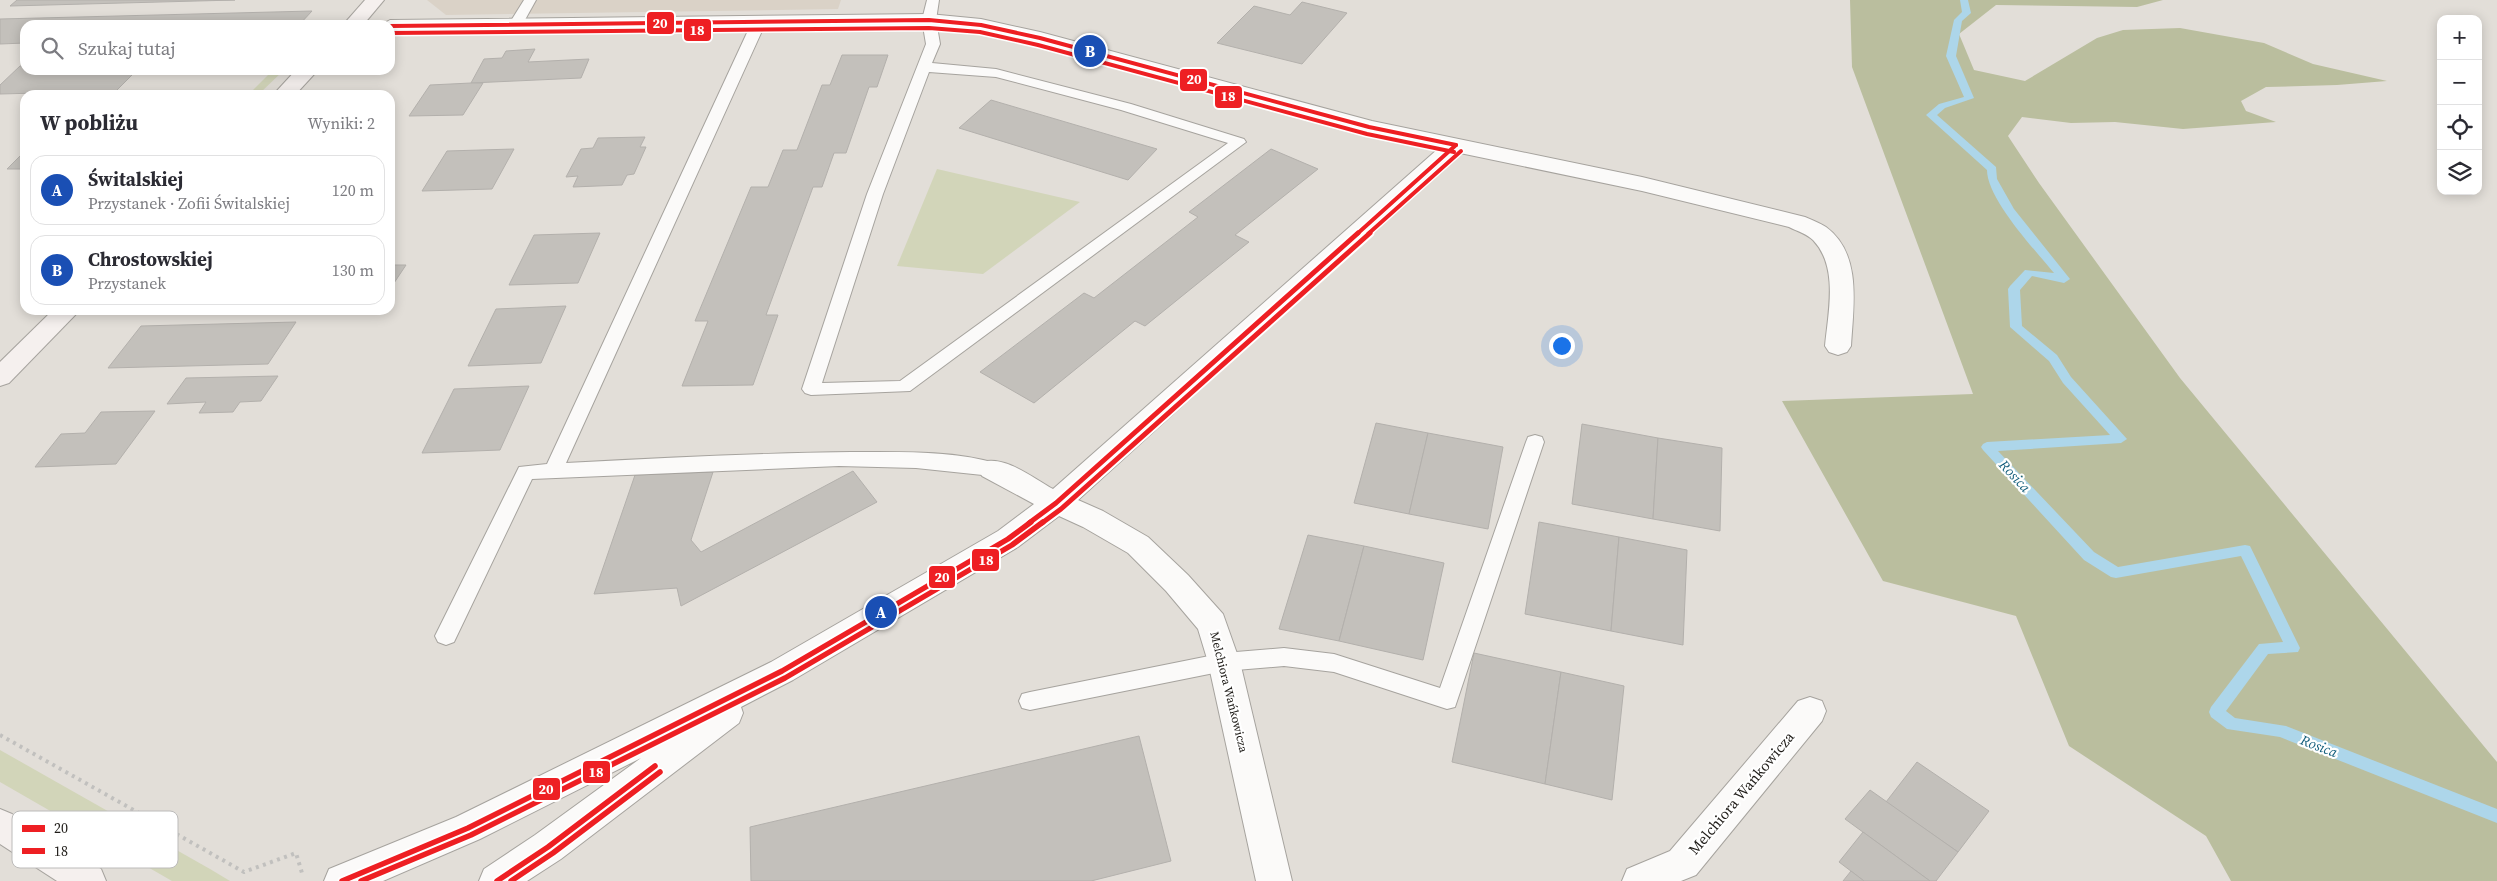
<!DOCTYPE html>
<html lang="pl">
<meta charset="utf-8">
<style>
:root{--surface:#fff;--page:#f2f2f3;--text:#2b2b33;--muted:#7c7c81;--line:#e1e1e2;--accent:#63605b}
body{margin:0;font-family:"Source Serif 4",serif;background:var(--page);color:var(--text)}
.controls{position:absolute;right:15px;top:15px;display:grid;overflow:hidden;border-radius:10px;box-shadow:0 2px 12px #0003}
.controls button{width:45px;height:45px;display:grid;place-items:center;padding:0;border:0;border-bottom:1px solid var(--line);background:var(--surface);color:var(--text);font:25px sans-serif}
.you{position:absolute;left:1561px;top:345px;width:18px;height:18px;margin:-12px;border:4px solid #fff;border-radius:50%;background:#1a73e8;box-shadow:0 0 0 8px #1a73e833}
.badge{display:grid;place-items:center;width:32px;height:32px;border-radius:50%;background:var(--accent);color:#fff;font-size:16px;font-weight:700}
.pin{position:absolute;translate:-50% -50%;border:2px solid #fff;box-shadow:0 1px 5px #0006}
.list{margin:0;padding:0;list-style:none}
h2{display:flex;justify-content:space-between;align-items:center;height:65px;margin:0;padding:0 20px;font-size:21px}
h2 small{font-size:16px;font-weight:400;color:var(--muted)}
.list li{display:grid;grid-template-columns:32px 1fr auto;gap:15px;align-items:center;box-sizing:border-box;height:70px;margin:0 10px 10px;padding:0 10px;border:1px solid var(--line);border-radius:15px}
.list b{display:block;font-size:19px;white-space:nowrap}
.list p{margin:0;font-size:16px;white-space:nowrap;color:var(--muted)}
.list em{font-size:16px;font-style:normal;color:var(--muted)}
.icon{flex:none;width:28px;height:28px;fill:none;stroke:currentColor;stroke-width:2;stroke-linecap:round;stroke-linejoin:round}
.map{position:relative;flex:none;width:2497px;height:881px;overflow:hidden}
.search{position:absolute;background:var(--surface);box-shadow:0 2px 12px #0003;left:20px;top:20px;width:375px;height:55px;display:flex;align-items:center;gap:12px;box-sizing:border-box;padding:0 18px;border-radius:15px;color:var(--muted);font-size:19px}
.panel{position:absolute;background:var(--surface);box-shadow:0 2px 12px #0003;left:20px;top:90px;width:375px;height:225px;border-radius:15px}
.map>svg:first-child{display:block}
.built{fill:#dad2c7}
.green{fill:#d2d5b9}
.forest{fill:#babe9e}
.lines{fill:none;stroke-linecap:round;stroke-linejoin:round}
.stream{fill:#add6ea;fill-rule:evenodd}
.building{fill:#c3c0bb;stroke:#b3b0ac}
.lane-casing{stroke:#a6a39e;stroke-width:2}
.street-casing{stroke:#a6a39e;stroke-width:2}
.secondary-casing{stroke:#a6a39e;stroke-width:2}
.path{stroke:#c1c0be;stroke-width:4;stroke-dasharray:3 4.5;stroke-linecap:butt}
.lane{fill:#fbfaf9;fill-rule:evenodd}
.street{fill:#fbfaf9;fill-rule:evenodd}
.secondary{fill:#f5f0ee;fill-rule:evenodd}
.bus-1-far2-casing{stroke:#fff;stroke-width:7}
.bus-1-far1-casing{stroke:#fff;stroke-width:9}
.bus-1-casing{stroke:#fff;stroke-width:9}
.bus-2-far2-casing{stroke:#fff;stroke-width:7}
.bus-2-far1-casing{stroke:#fff;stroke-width:9}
.bus-2-casing{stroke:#fff;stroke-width:9}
.bus-1-far2{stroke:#ee1f23;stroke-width:4}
.bus-1-far1{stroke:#ee1f23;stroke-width:5}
.bus-1{stroke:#ee1f23;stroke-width:5.5}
.bus-2-far2{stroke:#ee1f23;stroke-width:4}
.bus-2-far1{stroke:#ee1f23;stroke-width:5}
.bus-2{stroke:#ee1f23;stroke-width:5.5}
.labels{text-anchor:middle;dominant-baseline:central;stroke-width:4.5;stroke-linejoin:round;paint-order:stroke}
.street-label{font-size:12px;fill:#1f1c18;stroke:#fff}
.water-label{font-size:14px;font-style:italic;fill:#135e7c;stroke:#fff}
.near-street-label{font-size:15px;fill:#1f1c18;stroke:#fff}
.key{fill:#fff;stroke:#bcbbba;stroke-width:1}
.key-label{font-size:14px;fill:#1f1c18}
.line-badge{stroke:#fff;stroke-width:2}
.badge-label{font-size:14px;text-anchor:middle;font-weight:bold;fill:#fff}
</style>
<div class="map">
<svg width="2497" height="881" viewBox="0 0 2497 881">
<rect width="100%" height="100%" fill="#e2ded8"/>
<path class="built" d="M427,0H841L838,9L446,15Z"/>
<g class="green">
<path d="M273,70H284L258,95H248Z"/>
<path d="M937,169L1080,202L983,274L897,266Z"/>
<path d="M0,750L210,869L230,881H172L0,782Z"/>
</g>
<path class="forest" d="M1850,0H2163L2137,7L1996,5L1959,34L1974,70L2025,81L2097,38L2123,30L2180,28L2264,43L2313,64L2387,81L2337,85L2266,87L2241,101L2246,111L2276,122L2183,129L2115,122L2071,123L2022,117L2008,136L2039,183L2180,378L2497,762V881H2231L2206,836L2069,746L2016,616L1883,581L1782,401L1973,394L1852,67Z"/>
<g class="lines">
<path class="stream" d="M1960,0H1968L1971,13L1962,21L1956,56L1974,98L1945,108L1937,115L1996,167L1997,179L2014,209L2070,279L2064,283L2032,276L2020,290L2022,326L2057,355L2071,377L2127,439L2121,443L1998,451L2094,552L2118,567L2245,545L2250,546L2300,648L2298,652L2268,654L2226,711L2235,718L2286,726L2497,809V823L2280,737L2227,729L2211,717L2209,712L2211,707L2259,644L2283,642L2241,556L2116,578L2111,577L2084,560L1983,450L1981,447L1983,444L1987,442L2110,435L2063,383L2049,361L2010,327L2008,289L2010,286L2025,270L2054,273C2035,250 1987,199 1987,170L1926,115L1939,104L1964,97L1946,56L1954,20L1962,12Z"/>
</g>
<g class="building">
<path d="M17,0H235L10,6Z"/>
<path d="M1302,2L1347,13L1302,64L1217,43L1254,6L1290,15Z"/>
<path d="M312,11L299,25H25V43L0,44V19Z"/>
<path d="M535,49L528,62L589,59L581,78L471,83L484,59L502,58L506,51Z"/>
<path d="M842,55H888L877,87H869L846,153H834L822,187H813L766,315H778L753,385L682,386L708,321H695L751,187H768L783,150H797L822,85H830Z"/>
<path d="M20,66H25V70H137L116,91L0,94V85Z"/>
<path d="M471,83H483L463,115L409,116L430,85Z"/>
<path d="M991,100L1157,149L1128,180L959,128Z"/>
<path d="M645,137L640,147H646L634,174L627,175L622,185L573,187L578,176L566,177L581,149L593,148L598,138Z"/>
<path d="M514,149L492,189L422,191L447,151Z"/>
<path d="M1271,149L1318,169L1235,235L1249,242L1145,326L1135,321L1034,403L980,372L1084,293L1094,298L1198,217L1189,212Z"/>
<path d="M25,151V169H7Z"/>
<path d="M600,233L578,283L509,285L534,235Z"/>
<path d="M390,265H406L390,289Z"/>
<path d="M566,306L541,363L468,366L496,309Z"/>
<path d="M296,322L268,364L108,368L141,326Z"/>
<path d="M278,376L261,401L240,402L233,412L199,413L206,402L167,404L186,378Z"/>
<path d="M529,386L500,450L422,453L454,389Z"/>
<path d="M155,411L116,464L35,467L61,434L85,433L101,412Z"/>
<path d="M1376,423L1428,433L1409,514L1354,503Z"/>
<path d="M1582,424L1658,438L1653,519L1572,504Z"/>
<path d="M1428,433L1503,447L1488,529L1409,514Z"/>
<path d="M1658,438L1722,448L1720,531L1653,519Z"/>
<path d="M853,471L877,502L681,606L677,588L594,594L635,475L713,472L691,540L701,552Z"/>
<path d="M1539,522L1619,537L1611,631L1525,614Z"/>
<path d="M1308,535L1364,546L1339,641L1279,629Z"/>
<path d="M1619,537L1687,550L1683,645L1611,631Z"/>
<path d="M1364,546L1444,563L1423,660L1339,641Z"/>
<path d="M1474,653L1561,672L1545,784L1452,762Z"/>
<path d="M1561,672L1624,686L1612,800L1545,784Z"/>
<path d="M1139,736L1171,861L1091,881H751L750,827Z"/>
<path d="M1917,762L1989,811L1958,852L1886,802Z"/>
<path d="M1870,790L1958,852L1936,881H1930L1845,819Z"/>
<path d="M1863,832L1930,881H1864L1839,862Z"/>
<path d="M1851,871L1864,881H1843Z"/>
</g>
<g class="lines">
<defs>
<g id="lane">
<path d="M524,0H536L521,27H511L509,24Z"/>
<path d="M927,0H939L936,20L940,44L932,63L996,69L1131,104L1244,139L1246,142L910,391L811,395L805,393L802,389L867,194L926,44L922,20ZM929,72L996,77L1121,110L1228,143L900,381L822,383L883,194Z"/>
<path d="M759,18L766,22L566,463C661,458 756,453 851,452C899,452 953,450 999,464L1002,469L999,474L992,476L916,468L839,466L532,479L454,642L446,645L438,642L435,636L519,467L547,464L752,22Z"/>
<path d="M1535,435L1542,437L1544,442L1455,707L1447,709L1334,672L1284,666L1224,671L1030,710L1022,708L1019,701L1022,694L1030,692L1224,653L1284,648L1334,654L1440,688L1526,442L1528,437Z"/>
</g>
<g id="street">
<path d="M929,14L981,19L1040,32L1372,121L1642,177L1805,217C1812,220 1820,223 1826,227C1863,254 1853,308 1851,346L1847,352L1838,355L1829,352L1825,346C1828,313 1839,267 1813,240C1807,234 1797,231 1789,227L1642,191L1460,153L1078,500L1103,511L1148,537L1188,575L1223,614L1240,662L1292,881H1256L1208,662L1198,629L1166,591L1128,553L1083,527L1059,516L1018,547L793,680L741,707L743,713L739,723L561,859L527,881H479L484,869L535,835L641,758L480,839L383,881H324L329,869L456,817L771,662L998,531L1034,504L982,476L978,469L982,462C1005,455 1033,478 1053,489L1439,148L1361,132L1037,43L981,31L929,26L390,32V25H381L390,20Z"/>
<path d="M1810,697L1822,701L1826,711L1822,721L1696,875L1681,881H1622L1627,869L1670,851L1798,701Z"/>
</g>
<g id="secondary">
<path d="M365,0H384L363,25H343Z"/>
<path d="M296,70H318L295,95H273Z"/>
<path d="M53,310H80L9,383L0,386V362Z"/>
<path d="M0,809L12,814L101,869L106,881H57L0,844Z"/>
</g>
</defs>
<use href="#lane" class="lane-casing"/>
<use href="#street" class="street-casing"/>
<use href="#secondary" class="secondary-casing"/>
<path class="path" d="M0,735L244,872L296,853L302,873"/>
<use href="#lane" class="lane"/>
<use href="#street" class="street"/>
<use href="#secondary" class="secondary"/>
<defs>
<g id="bus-1-far2">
<path d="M390,26L929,20L981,25L1040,38L1369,127L1456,145"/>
<path d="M1357,234L1456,145"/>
</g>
<path id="bus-1-far1" d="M1029,523L1056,503L1358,233"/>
<g id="bus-1">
<path d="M342,881L468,828L782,671L1008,539L1031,522"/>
<path d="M497,881L548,847L655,766"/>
</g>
<g id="bus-2-far2">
<path d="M390,33L929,28L980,32L1038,45L1367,134L1454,152"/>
<path d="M1368,234L1461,151"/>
</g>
<path id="bus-2-far1" d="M1042,523L1061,509L1370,233"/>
<g id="bus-2">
<path d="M361,881L471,835L785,678L1012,545L1043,522"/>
<path d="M511,881L553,853L660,772"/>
</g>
</defs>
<use href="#bus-1-far2" class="bus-1-far2-casing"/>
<use href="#bus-1-far1" class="bus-1-far1-casing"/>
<use href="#bus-1" class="bus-1-casing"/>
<use href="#bus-2-far2" class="bus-2-far2-casing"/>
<use href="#bus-2-far1" class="bus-2-far1-casing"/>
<use href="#bus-2" class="bus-2-casing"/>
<use href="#bus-1-far2" class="bus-1-far2"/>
<use href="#bus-1-far1" class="bus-1-far1"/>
<use href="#bus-1" class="bus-1"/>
<use href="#bus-2-far2" class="bus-2-far2"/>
<use href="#bus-2-far1" class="bus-2-far1"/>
<use href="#bus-2" class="bus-2"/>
</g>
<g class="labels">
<g class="street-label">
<text transform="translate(1229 692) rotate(76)">Melchiora Wańkowicza</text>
</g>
<g class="water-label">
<text transform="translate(2015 476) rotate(47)">Rosica</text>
<text transform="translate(2319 746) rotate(21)">Rosica</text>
</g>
<g class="near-street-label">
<text transform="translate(1741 793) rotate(-50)">Melchiora Wańkowicza</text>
</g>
</g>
<rect x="12" y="811" width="166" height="57" rx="8" class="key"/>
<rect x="22" y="825" width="23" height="7" fill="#ee1f23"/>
<rect x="22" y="848" width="23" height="6" fill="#ee1f23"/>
<g class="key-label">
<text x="54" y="833">20</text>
<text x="54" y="856">18</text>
</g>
<g class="line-badge">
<rect x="646" y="11" width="29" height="24" rx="5" fill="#ee1f23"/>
<rect x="683" y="18" width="29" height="24" rx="5" fill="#ee1f23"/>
<rect x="1179" y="68" width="29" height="24" rx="5" fill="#ee1f23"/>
<rect x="1214" y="85" width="29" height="24" rx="5" fill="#ee1f23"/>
<rect x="971" y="548" width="29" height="24" rx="5" fill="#ee1f23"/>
<rect x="928" y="565" width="28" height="24" rx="5" fill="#ee1f23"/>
<rect x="582" y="760" width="29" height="24" rx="5" fill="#ee1f23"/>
<rect x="532" y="777" width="29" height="24" rx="5" fill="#ee1f23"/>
</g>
<g class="badge-label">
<text x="660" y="28">20</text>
<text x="697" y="35">18</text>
<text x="1194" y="84">20</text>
<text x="1228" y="101">18</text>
<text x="986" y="565">18</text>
<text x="942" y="582">20</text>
<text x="596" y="777">18</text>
<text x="546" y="794">20</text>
</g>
</svg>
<div class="controls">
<button>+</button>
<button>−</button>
<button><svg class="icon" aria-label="locate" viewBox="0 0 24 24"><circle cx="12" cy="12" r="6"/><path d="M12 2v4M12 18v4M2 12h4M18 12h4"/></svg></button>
<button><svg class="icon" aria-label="layers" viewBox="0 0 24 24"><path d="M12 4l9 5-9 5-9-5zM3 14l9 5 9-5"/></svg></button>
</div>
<div class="you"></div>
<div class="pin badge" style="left:881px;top:612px;background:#1a4fb4">A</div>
<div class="pin badge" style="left:1090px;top:51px;background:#1a4fb4">B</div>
<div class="search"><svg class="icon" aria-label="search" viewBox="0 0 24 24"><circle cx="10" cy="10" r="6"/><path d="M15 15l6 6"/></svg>Szukaj tutaj</div>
<section class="panel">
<h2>W pobliżu<small>Wyniki: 2</small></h2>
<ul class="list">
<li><span class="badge" style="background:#1a4fb4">A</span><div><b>Świtalskiej</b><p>Przystanek · Zofii Świtalskiej</p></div><em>120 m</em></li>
<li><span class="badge" style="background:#1a4fb4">B</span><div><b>Chrostowskiej</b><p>Przystanek</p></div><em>130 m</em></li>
</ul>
</section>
</div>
